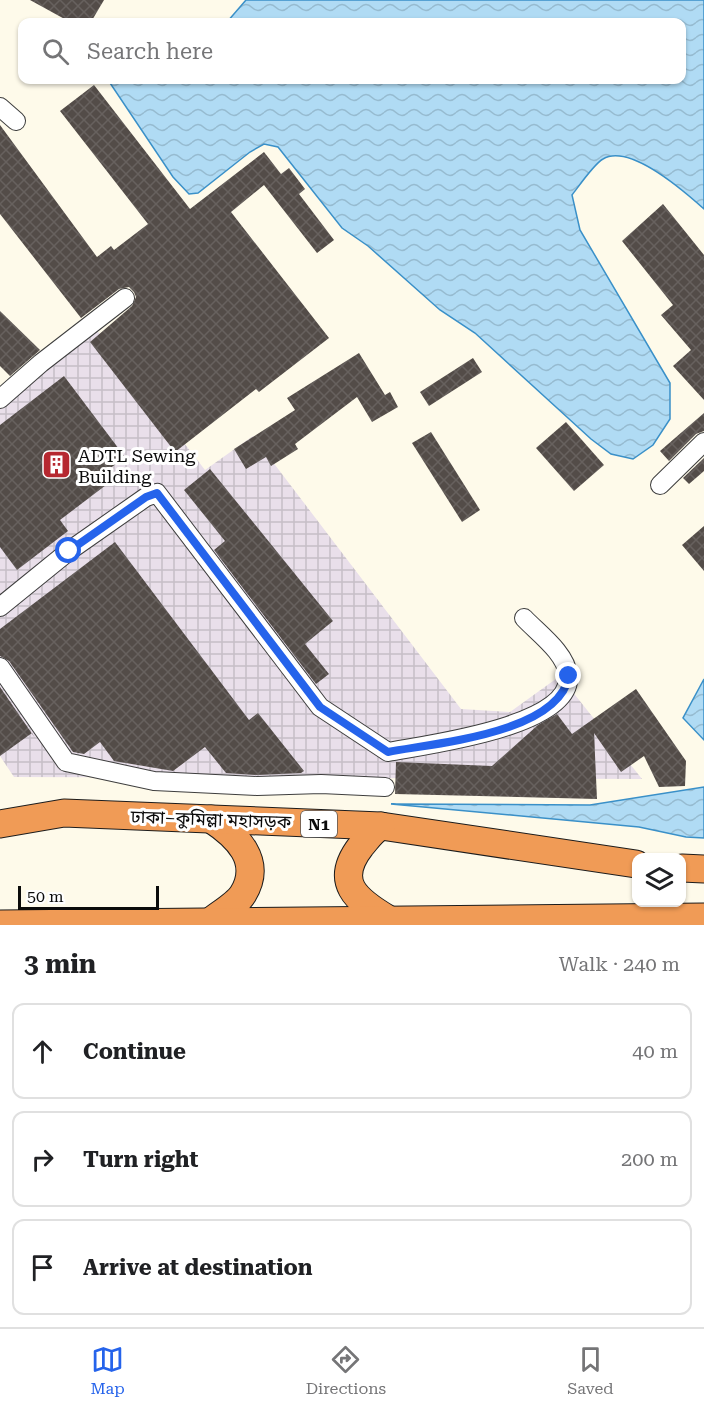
<!DOCTYPE html>
<meta charset="utf-8">
<style>
:root{--surface:#fff;--page:#f6f6f6;--text:#202124;--muted:#757577;--line:#e0e0e0;--accent:#2563eb}
body{margin:0;font-family:"Roboto Serif","Noto Sans Bengali",serif;background:var(--page);color:var(--text)}
.controls{position:absolute;right:18px;bottom:18px;display:grid;overflow:hidden;border-radius:12px;box-shadow:0 2px 4px #0004}
.controls button{width:54px;height:54px;display:grid;place-items:center;padding:0;border:0;border-bottom:2px solid var(--line);background:var(--surface);color:var(--text);font:30px sans-serif}
.scale{position:absolute;left:18px;bottom:15px;width:141px;box-sizing:border-box;padding-left:6px;border:3px solid #0b0b0b;border-top:0;font-size:16px;line-height:21px;white-space:nowrap;color:#0b0b0b;-webkit-text-stroke:4px #fff;paint-order:stroke}
.stop{position:absolute;width:18px;height:18px;margin:-14px;border:4px solid #2563eb;border-radius:50%;background:#fff}
.stop.end{background:#2563eb;border-color:#fff;box-shadow:0 2px 6px #0008}
.list{margin:0;padding:0;list-style:none}
h2{display:flex;justify-content:space-between;align-items:center;height:78px;margin:0;padding:0 24px;font-size:26px}
h2 small{font-size:20px;font-weight:400;color:var(--muted)}
.list li{display:grid;grid-template-columns:39px 1fr auto;gap:18px;align-items:center;box-sizing:border-box;height:96px;margin:0 12px 12px;padding:0 12px;border:2px solid var(--line);border-radius:12px}
.list b{display:block;font-size:22px;white-space:nowrap}
.list em{font-size:20px;font-style:normal;color:var(--muted)}
.icon{flex:none;width:33px;height:33px;fill:none;stroke:currentColor;stroke-width:2;stroke-linecap:round;stroke-linejoin:round}
.map{position:relative;flex:none;width:704px;height:925px;overflow:hidden}
.search{position:absolute;background:var(--surface);box-shadow:0 2px 4px #0004;left:18px;right:18px;top:18px;height:66px;display:flex;align-items:center;gap:15px;box-sizing:border-box;padding:0 21px;border-radius:12px;color:var(--muted);font-size:22px}
.sheet{height:402px;background:var(--surface)}
nav{display:flex;justify-content:space-around;align-items:center;box-sizing:border-box;height:84px;border-top:2px solid var(--line);background:var(--surface);font-size:16px;color:var(--muted)}
nav a{display:grid;justify-items:center;gap:3px}
nav .on{color:var(--accent)}
.map>svg:first-child{display:block}
.industrial{fill:url(#industrial-grid)}
.water{fill:url(#water-waves);stroke:#3a90c8;stroke-width:1.5}
.building{fill:url(#building-cross-hatch)}
.lines{fill:none;stroke-linecap:round;stroke-linejoin:round}
.minor-casing{stroke:#3e3e3e;stroke-width:20}
.highway-casing{stroke:#1c1c1c;stroke-width:29}
.minor{stroke:#fff;stroke-width:18}
.highway{stroke:#f09b56;stroke-width:27}
.route{stroke:#2563eb;stroke-width:8}
.labels{text-anchor:middle;dominant-baseline:central;stroke-width:6;stroke-linejoin:round;paint-order:stroke}
.shield{fill:#fff;stroke:#545454;stroke-width:1.5}
.shield-label{font-size:16px;font-weight:bold;fill:#0b0b0b}
.poi-label{font-size:18px;fill:#0b0b0b;stroke:#fff;text-anchor:start}
.street-label{font-size:18px;fill:#0b0b0b;stroke:#fff}
</style>
<div class="map">
<svg width="704" height="925" viewBox="0 0 704 925">
<defs>
<pattern id="industrial-grid" width="8" height="8" patternUnits="userSpaceOnUse" patternTransform="scale(1.5)"><rect width="8" height="8" fill="#e9dfea"/><path d="M0 4h8M4 0v8" fill="none" stroke="#c6bec7"/></pattern>
<pattern id="water-waves" width="16" height="10" patternUnits="userSpaceOnUse" patternTransform="scale(1.5)"><rect width="16" height="10" fill="#b0dbf4"/><path d="M0 5q4-4 8 0t8 0" fill="none" stroke="#96bbd0"/></pattern>
<pattern id="building-cross-hatch" width="8" height="8" patternUnits="userSpaceOnUse" patternTransform="scale(1.5)"><rect width="8" height="8" fill="#534c48"/><path d="M0 0l8 8M0 8l8-8" fill="none" stroke="#67615e"/></pattern>
</defs>
<rect width="100%" height="100%" fill="#fefaea"/>
<path class="industrial" d="M95,328L205,470L253,436L461,709L510,712L560,676L642,779L14,777L0,756V407Z"/>
<g class="water">
<path d="M246,0H704V209C685,192 630,143 603,159C594,164 579,186 572,195L580,230L670,383V419L653,445L633,459L611,454L591,439L475,333L440,310L368,246L342,228L278,147L264,144L250,152L198,193L189,194L173,177L108,80H682V22H227Z"/>
<path d="M704,679V740L683,718Z"/>
<path d="M704,787V838L686,837L639,827L391,804L590,805Z"/>
</g>
<g class="building">
<path d="M30,0H104L91,22H70Z"/>
<path d="M94,85L190,209L264,152L281,174L289,168L305,189L299,194L334,240L317,253L264,185L231,212L329,338L259,392L256,389L175,452L90,342L132,306L136,297L134,292L129,287L119,289L81,318L0,214V125L97,257L111,246L114,250L148,224L60,111Z"/>
<path d="M663,204L704,255V400L673,366L691,350L661,315L673,305L622,241Z"/>
<path d="M0,311L40,350L10,376L0,366Z"/>
<path d="M359,353L385,395L390,392L398,407L372,422L357,397L295,444L298,449L271,466L266,457L246,469L234,449L295,410L287,398Z"/>
<path d="M473,358L482,372L429,406L420,392Z"/>
<path d="M64,376L125,457L104,473L110,482L60,520L68,531L17,570L0,547V425Z"/>
<path d="M704,413V431L696,434L669,461L660,451Z"/>
<path d="M566,422L604,465L574,491L536,448Z"/>
<path d="M431,432L480,510L462,522L412,443Z"/>
<path d="M704,458V471L689,484L683,478Z"/>
<path d="M210,469L333,621L305,644L329,674L316,684L214,550L225,541L184,490Z"/>
<path d="M704,526V571L682,545Z"/>
<path d="M115,542L249,720L258,713L304,771L301,773L257,775L226,773L205,747L173,771L114,761L100,742L84,754L73,752L9,661L0,656V629Z"/>
<path d="M0,687L35,738L32,733L0,756Z"/>
<path d="M636,689L686,761L685,786L659,787L644,756L621,772L594,733L597,799L395,794L396,762L492,766L538,725L557,714L572,734Z"/>
</g>
<g class="lines">
<defs>
<g id="minor">
<path d="M0,107L16,121"/>
<path d="M0,399L41,363L125,298"/>
<path d="M660,485L704,442"/>
<path d="M0,607L69,551L146,497L157,493L320,707L388,752C423,745 574,727 568,675C566,653 538,633 524,618"/>
<path d="M0,667L66,762L154,781L257,786L321,784L385,787"/>
</g>
<g id="highway">
<path d="M211,819C237,836 263,861 243,894C237,904 221,913 211,921"/>
<path d="M0,824L64,813L381,826L636,864"/>
<path d="M381,826C372,831 368,838 361,846C333,882 356,900 388,919"/>
<path d="M682,868L704,869"/>
<path d="M0,924L704,917"/>
</g>
</defs>
<use href="#minor" class="minor-casing"/>
<use href="#highway" class="highway-casing"/>
<use href="#minor" class="minor"/>
<use href="#highway" class="highway"/>
</g>
<g class="lines">
<path class="route" d="M69,551L146,497L157,493L320,707L388,752C434,743 558,734 569,676"/>
</g>
<defs>
<symbol id="building-square" viewBox="-11 -11 22 22"><rect x="-9" y="-9" width="18" height="18" rx="4" fill="#b62830" stroke="#fff"/><path d="M-4-6H4V6H1V3H-1V6H-4ZM-2.5-4.3h1.7v1.8h-1.7ZM.8-4.3h1.7v1.8H.8ZM-2.5-1h1.7V.8h-1.7ZM.8-1h1.7V.8H.8Z" fill="#fff"/></symbol>
</defs>
<g fill-rule="evenodd">
<use href="#building-square" x="40" y="448" width="33" height="33"/>
</g>
<g class="labels">
<rect class="shield" x="301" y="811" width="36" height="26" rx="4.5"/>
<g class="shield-label">
<text x="319" y="824">N1</text>
</g>
<g class="poi-label">
<text x="78" y="455">ADTL Sewing<tspan x="78" dy="21">Building</tspan></text>
</g>
<g class="street-label">
<text transform="translate(211 819) rotate(2)">ঢাকা–কুমিল্লা মহাসড়ক</text>
</g>
</g>
</svg>
<div class="controls">
<button><svg class="icon" aria-label="layers" viewBox="0 0 24 24"><path d="M12 4l9 5-9 5-9-5zM3 14l9 5 9-5"/></svg></button>
</div>
<div class="scale">50 m</div>
<div class="stop" style="left:69px;top:551px"></div>
<div class="stop end" style="left:569px;top:676px"></div>
<div class="search"><svg class="icon" aria-label="search" viewBox="0 0 24 24"><circle cx="10" cy="10" r="6"/><path d="M15 15l6 6"/></svg>Search here</div>
</div>
<section class="sheet">
<h2>3 min<small>Walk · 240 m</small></h2>
<ul class="list">
<li><svg class="icon" aria-label="ahead" viewBox="0 0 24 24"><path d="M12 20V5M6 11l6-6 6 6"/></svg><div><b>Continue</b></div><em>40 m</em></li>
<li><svg class="icon" aria-label="right" viewBox="0 0 24 24"><path d="M7 20v-9h11M14 6l5 5-5 5"/></svg><div><b>Turn right</b></div><em>200 m</em></li>
<li><svg class="icon" aria-label="arrive" viewBox="0 0 24 24"><path d="M6 21V4h12l-3 4 3 4H6"/></svg><div><b>Arrive at destination</b></div></li>
</ul>
</section>
<nav>
<a class="on"><svg class="icon" aria-label="map" viewBox="0 0 24 24"><path d="M3 6l6-2 6 2 6-2v14l-6 2-6-2-6 2zM9 4v14M15 6v14"/></svg>Map</a>
<a><svg class="icon" aria-label="directions" viewBox="0 0 24 24"><path d="M12 3l9 9-9 9-9-9zM9 14v-3h6M13 9l2 2-2 2"/></svg>Directions</a>
<a><svg class="icon" aria-label="saved" viewBox="0 0 24 24"><path d="M7 4h10v16l-5-4-5 4z"/></svg>Saved</a>
</nav>
